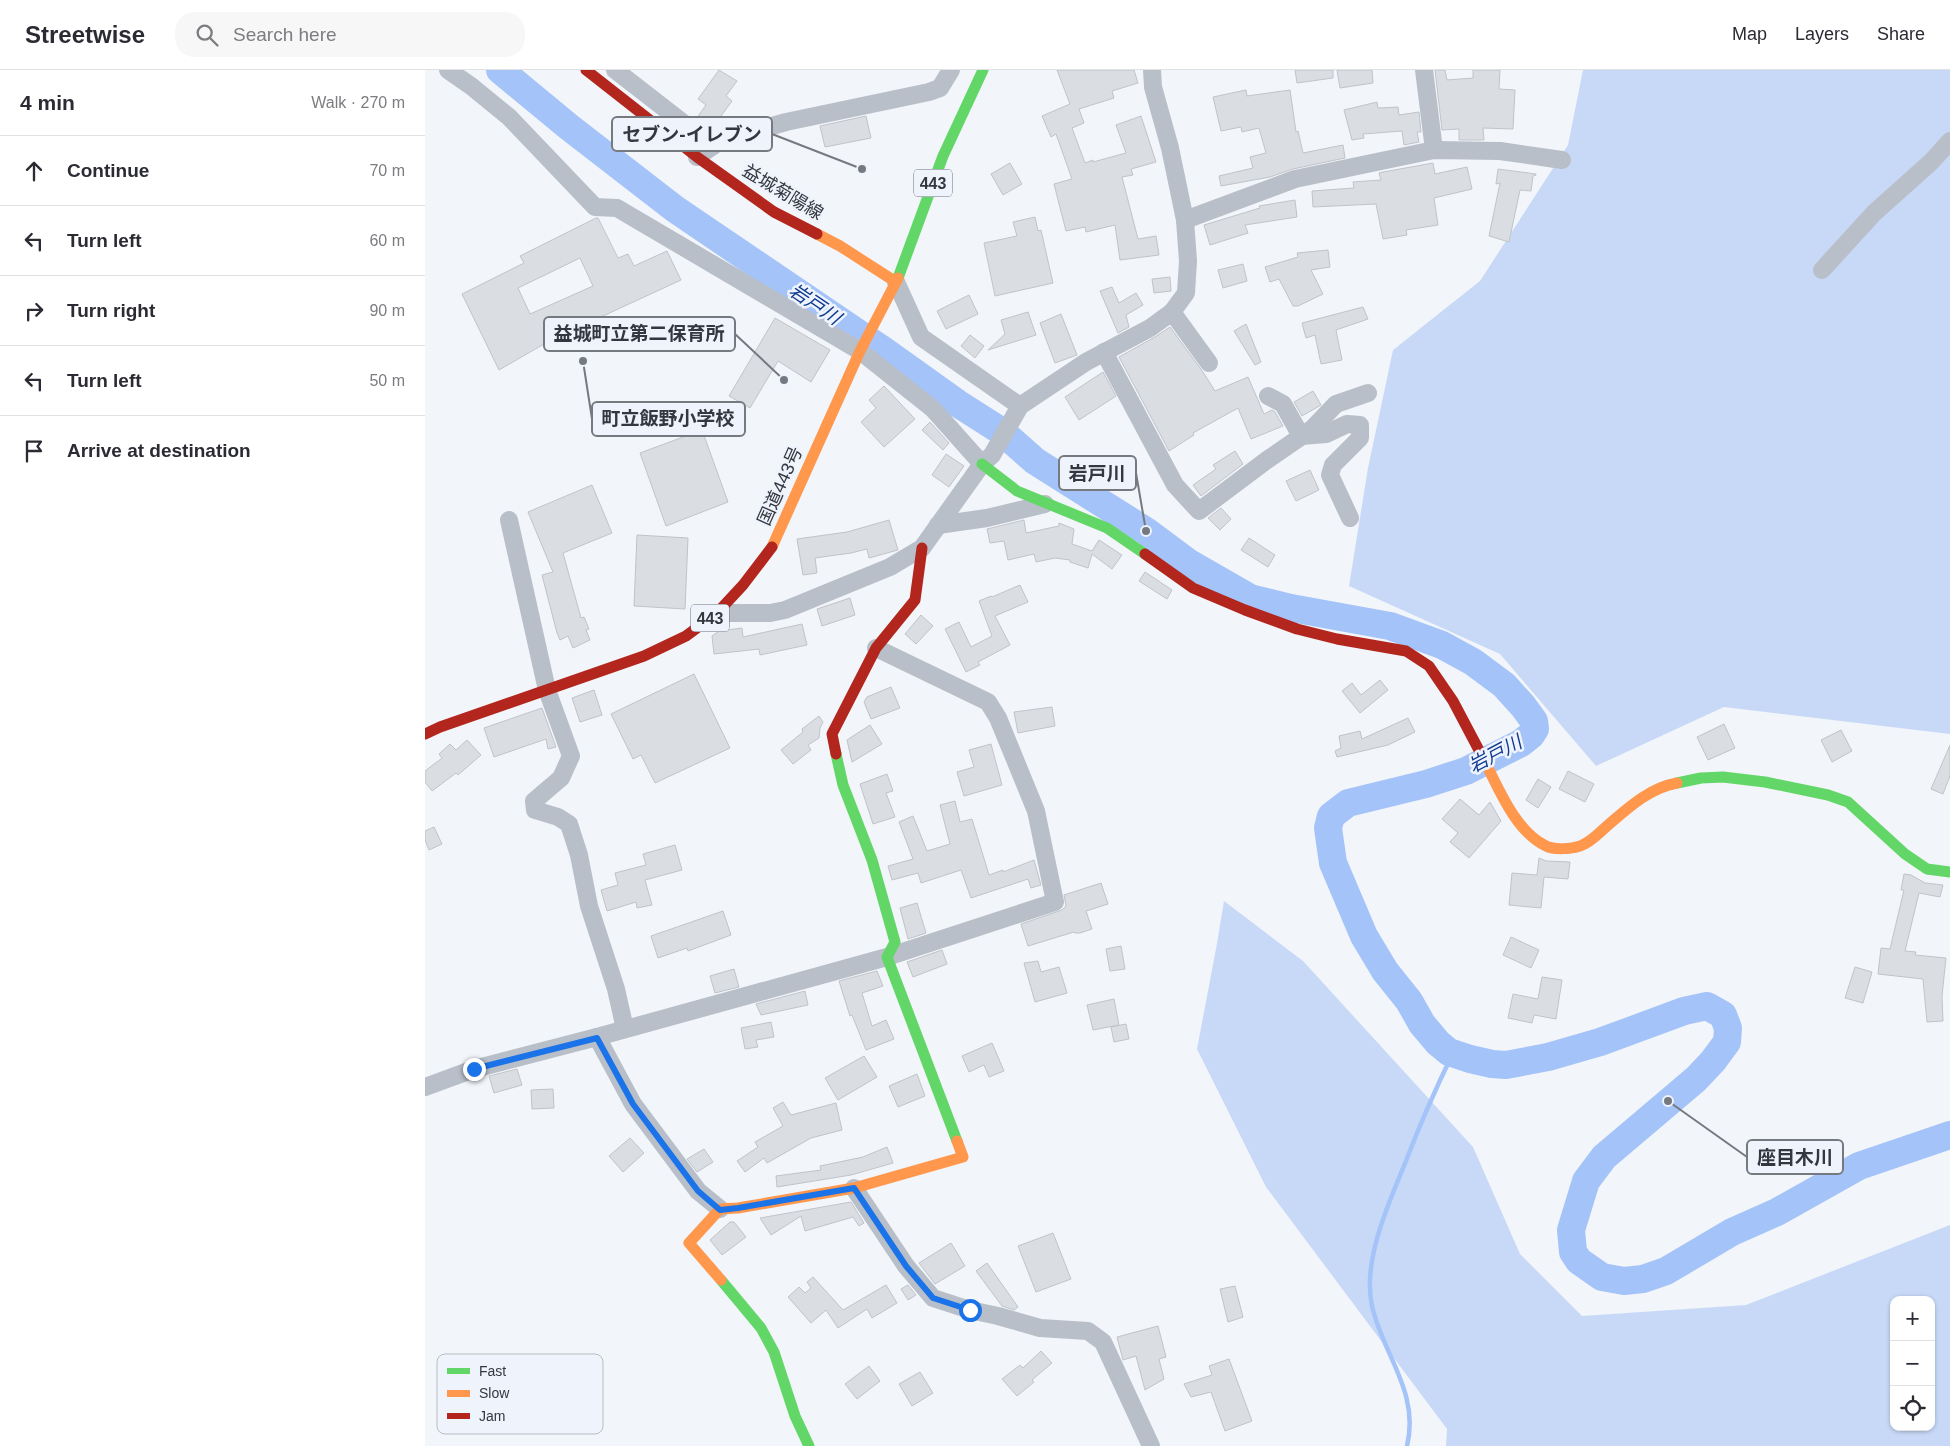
<!DOCTYPE html>
<meta charset="utf-8">
<style>
:root{--surface:#fff;--page:#f7f7f7;--text:#2b2b33;--muted:#7c7c81;--line:#e1e1e2}
body{margin:0;font-family:Helvetica,"Noto Sans JP",sans-serif;background:var(--page);color:var(--text)}
.controls{position:absolute;right:15px;bottom:15px;display:grid;overflow:hidden;border-radius:10px;box-shadow:0 1px 4px #0004}
.controls button{width:45px;height:45px;display:grid;place-items:center;padding:0;border:0;border-bottom:1px solid var(--line);background:var(--surface);color:var(--text);font:25px sans-serif}
.stop{position:absolute;width:15px;height:15px;margin:-11px;border:4px solid #1a73e8;border-radius:50%;background:#fff}
.stop.end{background:#1a73e8;border-color:#fff;box-shadow:0 1px 5px #0008}
.list{margin:0;padding:0;list-style:none}
h2{display:flex;justify-content:space-between;align-items:center;height:65px;margin:0;padding:0 20px;font-size:21px}
h2 small{font-size:16px;font-weight:400;color:var(--muted)}
.list li{display:grid;grid-template-columns:32px 1fr auto;gap:15px;align-items:center;box-sizing:border-box;height:70px;padding:0 20px;border-top:1px solid var(--line)}
.list b{display:block;font-size:19px;white-space:nowrap}
.list em{font-size:16px;font-style:normal;color:var(--muted)}
.icon{flex:none;width:28px;height:28px;fill:none;stroke:currentColor;stroke-width:2;stroke-linecap:round;stroke-linejoin:round}
.map{position:relative;flex:none;width:1525px;height:1376px;overflow:hidden}
header{display:flex;align-items:center;gap:30px;box-sizing:border-box;height:70px;padding:0 25px;background:var(--surface);border-bottom:1px solid var(--line)}
header strong{font-size:24px}
nav{display:flex;gap:28px;margin-inline-start:auto;font-size:18px}
.search{width:350px;height:45px;background:var(--page);display:flex;align-items:center;gap:12px;box-sizing:border-box;padding:0 18px;border-radius:20px;color:var(--muted);font-size:19px}
main{display:flex}
aside{flex:1;background:var(--surface)}
.map>svg:first-child{display:block}
.green{fill:#c8d9f8;fill-rule:evenodd}
.lines{fill:none;stroke-linecap:round;stroke-linejoin:round}
.stream{stroke:#a4c3f9;stroke-width:4.5}
.river{stroke:#a4c3f9;stroke-width:28}
.building{fill:#dadee3;stroke:#c0c4c9;fill-rule:evenodd}
.street{stroke:#b8bfc9;stroke-width:18}
.fast{stroke:#63d668;stroke-width:11}
.slow{stroke:#ff974d;stroke-width:11}
.jam{stroke:#b3261e;stroke-width:11}
.route{stroke:#1a73e8;stroke-width:6}
.labels{text-anchor:middle;dominant-baseline:central;stroke-width:5;stroke-linejoin:round;paint-order:stroke}
.shield{fill:#eff4fc;stroke:#6b7078;stroke-width:1}
.shield-label{font-size:16px;font-weight:bold;fill:#33373f}
.street-label{font-size:18px;fill:#33373f;stroke:#eff4fc}
.water-label{font-size:19px;font-style:italic;fill:#0f3a90;stroke:#eff4fc}
.key{fill:#eff4fc;stroke:#b7bbc3;stroke-width:1}
.key-label{font-size:14px;fill:#33373f}
.leader{fill:none;stroke:#767a80;stroke-width:2}
.callout-dot{fill:#767a80;stroke:#eff4fc;stroke-width:2}
.callout{fill:#eff4fc;stroke:#767a80;stroke-width:2}
.callout-label{font-size:19px;text-anchor:middle;font-weight:bold;fill:#33373f}
</style>
<header>
<strong>Streetwise</strong>
<div class="search"><svg class="icon" aria-label="search" viewBox="0 0 24 24"><circle cx="10" cy="10" r="6"/><path d="M15 15l6 6"/></svg>Search here</div>
<nav><a>Map</a><a>Layers</a><a>Share</a></nav>
</header>
<main>
<aside>
<h2>4 min<small>Walk · 270 m</small></h2>
<ul class="list">
<li><svg class="icon" aria-label="ahead" viewBox="0 0 24 24"><path d="M12 20V5M6 11l6-6 6 6"/></svg><div><b>Continue</b></div><em>70 m</em></li>
<li><svg class="icon" aria-label="left" viewBox="0 0 24 24"><path d="M17 20v-9H6M10 6l-5 5 5 5"/></svg><div><b>Turn left</b></div><em>60 m</em></li>
<li><svg class="icon" aria-label="right" viewBox="0 0 24 24"><path d="M7 20v-9h11M14 6l5 5-5 5"/></svg><div><b>Turn right</b></div><em>90 m</em></li>
<li><svg class="icon" aria-label="left" viewBox="0 0 24 24"><path d="M17 20v-9H6M10 6l-5 5 5 5"/></svg><div><b>Turn left</b></div><em>50 m</em></li>
<li><svg class="icon" aria-label="arrive" viewBox="0 0 24 24"><path d="M6 21V4h12l-3 4 3 4H6"/></svg><div><b>Arrive at destination</b></div></li>
</ul>
</aside>
<div class="map">
<svg width="1525" height="1376" viewBox="0 0 1525 1376">
<rect width="100%" height="100%" fill="#f2f5f9"/>
<g class="green">
<path d="M1158,0H1525V664L1299,637L1171,696L1075,584L924,516L943,398L968,280L1055,211L1143,75Z"/>
<path d="M799,831L878,891L1048,1077L1095,1184L1157,1246L1321,1235L1525,1155V1376H1021L1022,1359L841,1117L772,979L791,879ZM1469,1230H1506V1357H1469Z"/>
</g>
<g class="lines">
<path class="stream" d="M982,1376C995,1322 958,1285 947,1236C937,1191 964,1132 981,1091C995,1054 1011,1018 1028,983"/>
<path class="river" d="M75,0L144,57L250,139L455,278L532,333L576,361L610,391L721,461L764,493L825,528L866,538L965,556L1017,575L1048,592L1079,615L1098,636L1109,651L1110,659L1106,665L1096,673L1041,701L1001,714L923,733L906,746L903,758L908,793L939,866L960,901L984,931L997,954L1013,973L1024,982L1045,989L1067,994L1081,995L1123,987L1175,972L1259,941L1282,936L1298,945L1303,958L1302,972L1288,991L1271,1009L1179,1087L1161,1111L1146,1160L1148,1182L1154,1191L1177,1207L1199,1211L1218,1209L1241,1201L1307,1162L1352,1142L1434,1096L1525,1065"/>
</g>
<g class="building">
<path d="M294,0L312,11L301,26L307,31L293,50L301,55L298,59L288,63L271,49L281,35L273,29Z"/>
<path d="M632,0H709L713,13L687,21L689,28L654,39L659,53L647,58L660,93L668,90V92L701,83L691,55L716,46L731,92L706,99L708,105L697,107L713,169L731,166L734,185L695,190L690,155L661,162L660,157L641,161L629,114L647,109L631,64L626,67L617,46L645,34Z"/>
<path d="M870,0H908V8L872,13Z"/>
<path d="M912,0H947L948,13L915,18Z"/>
<path d="M1010,0H1020L1022,10L1048,8V0H1075L1074,19L1090,20L1088,59L1058,58L1059,70H1034V59L1017,60Z"/>
<path d="M821,20L822,26L865,20L871,62L873,61L878,83L918,75L920,88L868,99L845,107L796,116L794,106L828,98L825,87L841,83L834,58L817,62L816,57L796,61L788,27Z"/>
<path d="M952,32L953,38L973,37L974,45L994,42L996,62H992L994,72L979,75L977,61L938,64L939,68L927,70L919,40Z"/>
<path d="M441,46L446,68L400,77L395,56Z"/>
<path d="M585,93L597,114L578,125L566,104Z"/>
<path d="M1008,93L1010,104L1042,97L1047,119L1009,128L1013,155L981,160L982,165L958,169L951,134L888,137L887,121L929,118L928,112L956,110L954,103L958,102Z"/>
<path d="M1073,99L1111,104V105L1108,106L1106,121L1095,120L1084,172L1064,166L1075,113L1071,114Z"/>
<path d="M870,130L872,147L820,155L823,163L785,175L779,155L835,138L834,136Z"/>
<path d="M610,147L613,161L616,160L628,213L570,226L559,173L592,166L588,152Z"/>
<path d="M171,148H173L193,188L203,184L209,196L242,181L256,210L126,270L74,300L37,224L99,193L95,186ZM155,188L168,216L105,244L93,218Z"/>
<path d="M903,180L905,197L886,200L898,224L873,236H868L854,209L845,212L840,197L873,187L872,183Z"/>
<path d="M818,194L822,211L798,218L793,200Z"/>
<path d="M745,207L746,221L729,223L727,209Z"/>
<path d="M687,217L694,233L711,223L718,235L701,245L704,257L693,263L675,221Z"/>
<path d="M544,225L553,244L521,259L512,241Z"/>
<path d="M938,237L943,249L911,260L917,290L896,294L890,265L881,268L877,253Z"/>
<path d="M603,242L611,265L563,280L580,264L576,250Z"/>
<path d="M636,244L652,285L630,293L615,253Z"/>
<path d="M350,248L405,280L386,312L353,291L325,338L304,326Z"/>
<path d="M821,254L836,292L830,295L809,261Z"/>
<path d="M745,257L778,302L790,321L823,307L839,344L847,340L850,342L858,356L826,369L813,338L768,363L769,365L744,381L694,287L730,267Z"/>
<path d="M545,265L559,276L550,288L536,276Z"/>
<path d="M678,302L691,326L654,350L640,327Z"/>
<path d="M459,316L490,349L459,377L436,352L451,338L444,330Z"/>
<path d="M888,321L896,335L877,346L869,332Z"/>
<path d="M505,352L524,373L518,380L497,360Z"/>
<path d="M277,360L303,432L241,456L215,383Z"/>
<path d="M810,381L818,394L776,426L768,415L791,399L788,395Z"/>
<path d="M521,384L539,396L524,417L507,405Z"/>
<path d="M885,400L894,420L871,431L861,411Z"/>
<path d="M167,415L187,463L138,483L156,548L159,547L164,559L161,560L165,570L148,578L143,566L135,570L132,563L117,505L128,502L103,442Z"/>
<path d="M796,438L806,449L795,460L783,448Z"/>
<path d="M464,450L473,480L444,488L442,479L426,483L390,488L392,503L378,505L372,469L422,462Z"/>
<path d="M599,450L601,463L634,456V453L649,459L647,474L667,481L674,470L697,485L687,499L667,484L663,498L645,492V490L630,488L611,492L609,484L583,490L579,471L565,473L562,459Z"/>
<path d="M212,465L263,468L260,539L209,536Z"/>
<path d="M824,468L850,485L843,497L816,480Z"/>
<path d="M720,502L747,520L742,529L714,511Z"/>
<path d="M595,515L603,532L570,546L585,575L553,592L555,595L541,602L520,559L534,552L546,577L567,566L554,531L566,526L567,527Z"/>
<path d="M425,528L430,545L397,556L392,539Z"/>
<path d="M496,545L508,556L491,574L480,564Z"/>
<path d="M377,554L382,575L335,585L334,579L289,584L287,566L294,561L317,558L318,567Z"/>
<path d="M269,604L305,678L230,713L216,685L208,689L186,644Z"/>
<path d="M955,610L963,620L935,643L917,621L927,613L936,625Z"/>
<path d="M466,617L475,638L446,649L439,632L442,627Z"/>
<path d="M169,620L177,645L155,652L147,628Z"/>
<path d="M627,637L630,656L593,663L589,642Z"/>
<path d="M117,638L131,677L123,679L121,669L69,687L59,658Z"/>
<path d="M394,646L398,652L395,658L394,668L383,675L386,680L368,694L356,680L378,662L377,659Z"/>
<path d="M983,648L990,662L963,675L912,687L910,681L916,678L914,666L935,661L937,669Z"/>
<path d="M1299,654L1310,678L1283,690L1272,667Z"/>
<path d="M445,655L457,674L427,692L422,670Z"/>
<path d="M1416,660L1427,681L1407,692L1396,670Z"/>
<path d="M42,670L56,685L33,705L31,703L7,721L0,712V701L17,688L14,684L25,674L31,680Z"/>
<path d="M566,674L577,715L539,726L532,702L549,697L544,680Z"/>
<path d="M1525,675V706L1518,724L1506,719Z"/>
<path d="M1143,701L1169,714L1160,732L1134,719Z"/>
<path d="M462,704L468,721L461,723L470,747L448,754L435,714Z"/>
<path d="M1113,709L1126,717L1113,738L1101,730Z"/>
<path d="M1035,729L1054,745L1065,732L1076,751L1044,788L1025,772L1033,763L1017,749Z"/>
<path d="M530,731L535,752L547,749L564,805L578,800V802L609,790L616,815L606,818L603,809L546,828L536,800L496,813L493,803L467,810L463,796L488,789L474,752L488,746L502,781L525,774L515,735Z"/>
<path d="M9,757L17,774L4,780L0,770V761Z"/>
<path d="M250,775L257,800L220,810L227,835L212,838L211,832L182,841L176,820L193,815L190,803L221,795L218,784Z"/>
<path d="M1114,788L1121,791L1145,792L1143,809L1119,807L1116,838L1084,835L1087,803L1112,805Z"/>
<path d="M1479,804L1486,805L1500,813L1518,815L1515,827L1494,823L1480,881L1491,882L1490,885L1521,888L1517,926L1518,951L1502,952L1498,909L1453,904L1456,878L1465,879L1479,820H1476Z"/>
<path d="M676,813L683,834L661,841L667,859L655,863H650L649,862L603,876L596,854L637,840L641,836L639,825Z"/>
<path d="M492,833L501,863L483,869L475,838Z"/>
<path d="M298,841L306,865L263,881L262,878L233,888L226,866Z"/>
<path d="M1086,867L1114,880L1106,898L1078,885Z"/>
<path d="M696,876L700,899L685,901L681,879Z"/>
<path d="M517,880L522,894L488,907L482,892Z"/>
<path d="M613,891L616,902L634,897L642,923L610,932L599,893Z"/>
<path d="M1430,897L1447,902L1438,933L1420,928Z"/>
<path d="M309,899L314,917L290,923L285,906Z"/>
<path d="M452,901L458,916L437,923L447,956L461,950L469,969L441,980L427,945L425,946L414,911Z"/>
<path d="M1117,907L1137,910L1131,949L1109,945L1107,953L1083,948L1088,924L1113,929Z"/>
<path d="M380,921L383,935L336,945L331,934Z"/>
<path d="M689,929L694,955L668,960L662,935Z"/>
<path d="M346,952L349,967L331,970L333,977L320,979L316,958Z"/>
<path d="M701,954L704,969L689,972L686,957Z"/>
<path d="M567,973L579,1001L564,1007L559,995L544,1002L537,986Z"/>
<path d="M439,986L452,1007L413,1030L400,1008Z"/>
<path d="M92,999L97,1015L69,1023L64,1006Z"/>
<path d="M492,1004L500,1026L473,1037L464,1016Z"/>
<path d="M128,1019L129,1038L107,1039L106,1020Z"/>
<path d="M358,1032L366,1045L411,1033L417,1060L386,1068L342,1093L339,1088L320,1102L312,1091L333,1077L330,1072L358,1056L348,1038Z"/>
<path d="M205,1068L219,1083L198,1102L184,1086Z"/>
<path d="M462,1077L468,1093L426,1105L352,1117L351,1106L396,1100L395,1096L438,1087Z"/>
<path d="M279,1079L288,1092L272,1102L262,1089Z"/>
<path d="M426,1132L439,1153L434,1156L428,1147L380,1161L376,1146L346,1165L335,1148Z"/>
<path d="M305,1152H309L321,1167L297,1185L285,1170Z"/>
<path d="M628,1163L646,1209L611,1222L593,1176Z"/>
<path d="M526,1173L540,1196L510,1214L494,1193Z"/>
<path d="M562,1193L593,1237L589,1240L577,1236L551,1201Z"/>
<path d="M388,1207L418,1240L461,1215L472,1233L447,1248L442,1239L413,1258L401,1240L386,1253L363,1227L374,1217L380,1223L386,1218L382,1212Z"/>
<path d="M483,1215L491,1225L483,1230L476,1219Z"/>
<path d="M810,1216L818,1247L803,1252L795,1219Z"/>
<path d="M733,1256L741,1287L734,1289L739,1309L720,1320L711,1286L698,1290L692,1267Z"/>
<path d="M616,1281L627,1293L607,1310L609,1312L592,1326L577,1309L595,1295L598,1298Z"/>
<path d="M804,1289L827,1351L800,1361L786,1322L766,1327L759,1314L787,1305L784,1296Z"/>
<path d="M444,1296L455,1311L432,1329L420,1314Z"/>
<path d="M495,1302L508,1323L487,1336L474,1314Z"/>
</g>
<g class="lines">
<g class="street">
<path d="M23,0L46,16L84,47L170,137L192,138L435,281L508,339L557,394"/>
<path d="M190,0L288,76"/>
<path d="M999,0L1009,80"/>
<path d="M272,87L295,71L361,52L504,22L515,18L526,0"/>
<path d="M760,150L870,109L1009,80L1075,81L1137,90"/>
<path d="M1397,200L1449,143L1506,92L1525,71"/>
<path d="M471,212L496,267L595,336"/>
<path d="M747,242L784,293"/>
<path d="M679,282L750,415L774,441L842,390L887,359L911,334L943,323"/>
<path d="M843,326L858,334L876,366L901,364L922,354L935,355V368L908,395L905,405L925,448"/>
<path d="M84,450L122,620L146,686L136,708L109,731L110,740L133,747L144,754L154,785L164,836L191,919L200,959"/>
<path d="M513,455L562,448L620,434"/>
<path d="M292,543H345L360,540L465,497L497,478L557,394L567,385L595,336L661,292L725,258L747,242L761,223L763,191L760,150L745,78L728,17L727,0"/>
<path d="M172,967L208,1034L273,1121L295,1139"/>
<path d="M0,1017L49,999L172,967L462,887L630,832L611,741L573,648L563,632L451,578"/>
<path d="M429,1118L481,1196L508,1228L545,1240L573,1246L615,1258L663,1261L678,1272L726,1376"/>
</g>
<g class="fast">
<path d="M473,208L518,86L558,0"/>
<path d="M557,394L592,421L682,458L720,484"/>
<path d="M411,684L418,715L447,790L470,872L462,887L532,1071"/>
<path d="M1252,713L1276,708L1298,707L1340,712L1403,725L1423,732L1480,784L1502,799L1525,802"/>
<path d="M296,1210L336,1258L349,1282L370,1346L384,1376"/>
</g>
<g class="slow">
<path d="M392,164L415,176L471,212"/>
<path d="M347,477L435,281L473,208"/>
<path d="M1056,684C1072,714 1089,761 1121,776C1129,780 1146,779 1155,776C1165,773 1174,763 1182,756C1203,738 1224,718 1252,713"/>
<path d="M296,1210L264,1173L295,1139L313,1138L429,1118L538,1087L532,1071"/>
</g>
<g class="jam">
<path d="M161,0L272,87L349,142L392,164"/>
<path d="M720,484L768,518L820,540L872,559L912,569L981,581L1004,596L1028,631L1056,684"/>
<path d="M0,664L15,657L219,586L261,566L292,543L318,515L347,477"/>
<path d="M411,684L407,664L451,578L490,530L497,478"/>
</g>
</g>
<g class="lines">
<path class="route" d="M49,999L172,968L208,1034L273,1121L295,1140L313,1138L429,1118L481,1196L508,1228L545,1240"/>
</g>
<g class="labels">
<g class="shield">
<rect x="489" y="99.5" width="38" height="27" rx="4"/>
<rect x="266" y="534.5" width="38" height="27" rx="4"/>
</g>
<g class="shield-label">
<text x="508" y="113">443</text>
<text x="285" y="548">443</text>
</g>
<g class="street-label">
<text transform="translate(358 122) rotate(31)">益城菊陽線</text>
<text transform="translate(355 416) rotate(-66)">国道443号</text>
</g>
<g class="water-label">
<text transform="translate(390 234) rotate(34)">岩戸川</text>
<text transform="translate(1070 684) rotate(-28)">岩戸川</text>
</g>
</g>
<rect x="12" y="1284" width="166" height="80" rx="8" class="key"/>
<rect x="22" y="1298" width="23" height="6" fill="#63d668"/>
<rect x="22" y="1320" width="23" height="7" fill="#ff974d"/>
<rect x="22" y="1343" width="23" height="6" fill="#b3261e"/>
<g class="key-label">
<text x="54" y="1306">Fast</text>
<text x="54" y="1328">Slow</text>
<text x="54" y="1351">Jam</text>
</g>
<path class="leader" d="M437 99L347 64M359 310L310 264M158 291L167 349M721 461L711 403M1243 1031L1322 1087"/>
<g class="callout-dot">
<circle cx="437" cy="99" r="5"/>
<circle cx="359" cy="310" r="5"/>
<circle cx="158" cy="291" r="5"/>
<circle cx="721" cy="461" r="5"/>
<circle cx="1243" cy="1031" r="5"/>
</g>
<g class="callout">
<rect x="187" y="47" width="160" height="34" rx="5"/>
<rect x="119" y="247" width="191" height="34" rx="5"/>
<rect x="167" y="332" width="153" height="34" rx="5"/>
<rect x="634" y="386" width="77" height="34" rx="5"/>
<rect x="1322" y="1070" width="96" height="34" rx="5"/>
</g>
<g class="callout-label">
<text x="267" y="71">セブン-イレブン</text>
<text x="214" y="270">益城町立第二保育所</text>
<text x="243" y="355">町立飯野小学校</text>
<text x="672" y="410">岩戸川</text>
<text x="1370" y="1094">座目木川</text>
</g>
</svg>
<div class="controls">
<button>+</button>
<button>−</button>
<button><svg class="icon" aria-label="locate" viewBox="0 0 24 24"><circle cx="12" cy="12" r="6"/><path d="M12 2v4M12 18v4M2 12h4M18 12h4"/></svg></button>
</div>
<div class="stop" style="left:545px;top:1240px"></div>
<div class="stop end" style="left:49px;top:999px"></div>
</div>
</main>
